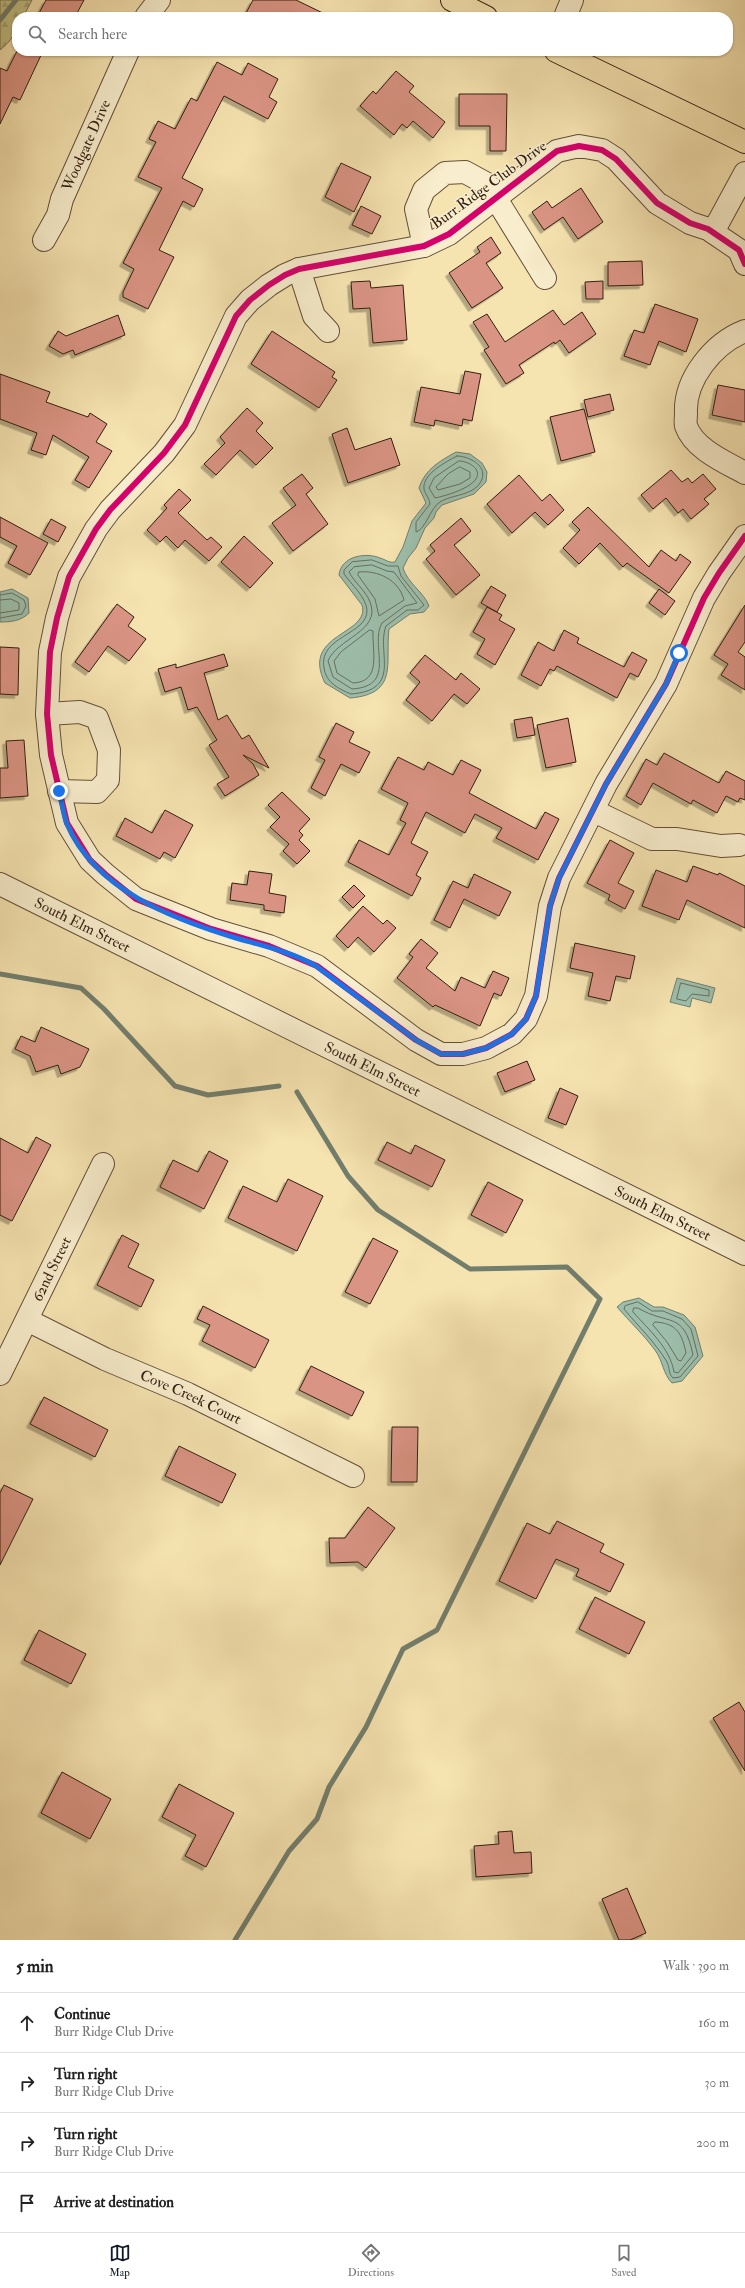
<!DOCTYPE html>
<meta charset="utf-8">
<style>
:root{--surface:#fff;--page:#f2f2f2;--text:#222;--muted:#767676;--line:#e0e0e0;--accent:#111827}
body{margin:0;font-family:"IM FELL Double Pica",serif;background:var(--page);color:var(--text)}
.stop{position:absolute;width:12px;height:12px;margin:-9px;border:3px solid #1a73e8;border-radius:50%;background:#fff}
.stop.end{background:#1a73e8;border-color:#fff;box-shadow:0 1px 4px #0008}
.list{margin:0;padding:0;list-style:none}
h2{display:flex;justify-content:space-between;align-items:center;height:52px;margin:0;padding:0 16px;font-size:17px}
h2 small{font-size:13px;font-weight:400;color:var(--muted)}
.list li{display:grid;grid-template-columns:26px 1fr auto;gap:12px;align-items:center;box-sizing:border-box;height:60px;padding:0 16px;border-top:1px solid var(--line)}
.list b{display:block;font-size:15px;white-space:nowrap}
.list p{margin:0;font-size:13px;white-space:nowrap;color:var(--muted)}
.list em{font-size:13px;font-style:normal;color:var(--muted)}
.icon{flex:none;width:22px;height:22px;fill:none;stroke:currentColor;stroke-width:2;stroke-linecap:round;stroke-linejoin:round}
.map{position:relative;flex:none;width:745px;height:1940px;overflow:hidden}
.search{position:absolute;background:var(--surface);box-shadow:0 1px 3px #0004;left:12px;right:12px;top:12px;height:44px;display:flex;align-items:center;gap:10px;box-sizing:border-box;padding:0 14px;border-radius:16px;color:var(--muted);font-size:15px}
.sheet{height:292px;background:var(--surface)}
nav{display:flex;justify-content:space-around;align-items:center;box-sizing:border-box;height:56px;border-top:1px solid var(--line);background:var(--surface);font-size:11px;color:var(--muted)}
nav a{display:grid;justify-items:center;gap:2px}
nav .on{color:var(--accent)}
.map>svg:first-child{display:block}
.forest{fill:url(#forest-firs);stroke:#7a704c}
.water{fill:#9cbeab;stroke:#727e6d}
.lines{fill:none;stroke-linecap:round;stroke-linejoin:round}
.shore{stroke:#686e5e;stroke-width:1}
.stream{stroke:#727e6d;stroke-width:5}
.building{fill:#da9484;stroke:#331e11;filter:url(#shadow)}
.minor-casing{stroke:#644f39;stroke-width:24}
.major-casing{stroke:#331e11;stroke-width:24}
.minor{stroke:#f8edcc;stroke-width:22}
.major{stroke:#f5e3b0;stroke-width:22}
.cycleway-casing{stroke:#f8edcc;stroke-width:8}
.cycleway{stroke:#d6006c;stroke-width:6}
.route{stroke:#1a73e8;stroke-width:5}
.labels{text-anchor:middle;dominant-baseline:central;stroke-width:3.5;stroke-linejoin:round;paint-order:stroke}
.street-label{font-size:15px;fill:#331e11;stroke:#f8edcc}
</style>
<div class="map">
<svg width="745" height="1940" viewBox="0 0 745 1940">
<defs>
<pattern id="forest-firs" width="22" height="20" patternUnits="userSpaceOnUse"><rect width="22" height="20" fill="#c2c287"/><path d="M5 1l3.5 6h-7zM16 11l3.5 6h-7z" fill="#a7a674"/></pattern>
<filter id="shadow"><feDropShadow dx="-3.5" dy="3.5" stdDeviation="0" flood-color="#0004"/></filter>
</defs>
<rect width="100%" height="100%" fill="#f5e3b0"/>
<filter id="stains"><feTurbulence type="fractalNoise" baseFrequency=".005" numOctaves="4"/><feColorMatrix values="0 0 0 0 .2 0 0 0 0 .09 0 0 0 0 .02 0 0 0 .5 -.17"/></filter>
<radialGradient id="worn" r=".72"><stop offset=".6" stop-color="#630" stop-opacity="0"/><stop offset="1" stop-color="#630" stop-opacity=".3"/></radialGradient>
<path class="forest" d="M0,0H32L23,17H17C17,33 12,40 0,50Z"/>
<g class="water">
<path d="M456,452L470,454L482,463L487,472L486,482L474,494L442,505L436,512L434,518L425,528L416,548L408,558L403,568C408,584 424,592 429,606L424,612L410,614L389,629C385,663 399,694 350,698L325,683C300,633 371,635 362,605L339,575C341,556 366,552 380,558C387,560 388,563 395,562L403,547L412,521L426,503L419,488C425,469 440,461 456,452Z"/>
<path d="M12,589L28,598L29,613C21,621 11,622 0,622V592Z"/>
<path d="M677,978L715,988L711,1003L692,998L690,1007L670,1002Z"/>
<path d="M639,1298L654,1307H663L684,1315L695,1327L703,1356L682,1381L672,1383C663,1374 663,1361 655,1350C644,1335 629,1321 617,1307L623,1302Z"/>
</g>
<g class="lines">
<g class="shore">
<path d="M457,456C468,456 487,465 482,479C476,496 452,494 440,502C430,508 426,529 416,532V522L430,504C429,497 425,494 424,489C422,474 446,462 457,456Z"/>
<path d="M459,461C465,461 472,464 476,469C486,485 445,496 435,498L429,488L434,478Z"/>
<path d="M460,467L470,472V478L460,484L438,490L436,487L448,474Z"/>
<path d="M372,560L388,566H398L401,576L424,605L418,610H407L386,626C376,652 403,690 351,694C339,689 326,683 324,668C318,636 368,635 367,610C366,597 351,584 344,574V570L352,562Z"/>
<path d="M372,565L387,571L394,572L417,603L405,606L382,623C369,646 398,686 352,689L333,677L328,661C336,639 382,631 370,602C366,591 354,582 349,572L354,567Z"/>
<path d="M359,572C378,570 399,580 404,600L379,616L375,599L358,575Z"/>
<path d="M0,595L12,593L24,600L26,606L22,614L0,618"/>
<path d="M0,600L11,599L19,603V610L0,613"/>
<path d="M370,630L373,631C372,651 382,682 353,683L337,673L334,661L341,652Z"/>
<path d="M681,983L709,990V996L692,994L686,1001L677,999Z"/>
<path d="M638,1302L652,1311H663L682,1319L691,1329L698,1356L680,1377L673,1378C668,1373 670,1368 667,1362C655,1342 638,1326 624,1309L625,1306Z"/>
<path d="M634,1308H638C668,1326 684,1310 693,1355L678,1373L674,1372C670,1348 649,1330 633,1312Z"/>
<path d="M655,1322C677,1323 682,1334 686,1353L681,1361L678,1360L667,1342L653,1325Z"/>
</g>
<g class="stream">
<path d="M0,20L16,0"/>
<path d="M0,974L81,988L104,1009L175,1086L208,1095L279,1086"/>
<path d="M235,1940L289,1851L317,1819L329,1787L366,1727L403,1649L437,1630L600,1299L567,1267L470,1269L378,1210L348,1176L297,1092"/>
</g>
</g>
<g class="building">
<path d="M46,0H84L75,17H37Z"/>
<path d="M253,0H296L331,17H254L246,13Z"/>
<path d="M17,51H43L20,100L13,97L0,124V68L7,71Z"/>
<path d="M217,62L242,75L248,63L278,79L269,97L277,102L268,119L224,96L182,178L203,189L194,207L183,201L159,250L174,257L148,309L123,297V292L134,269L123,263L162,188L138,177L156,142L149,139L158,121L175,129L191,98L197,101Z"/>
<path d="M396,71L414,86L409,92L445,122L433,138L413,121L407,128L402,124L394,135L360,106L373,91L376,94Z"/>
<path d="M459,94H507L506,151H490V126H459Z"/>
<path d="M341,163L371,177L354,212L325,197Z"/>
<path d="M581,188L603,222L578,239L563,217L544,230L532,212L547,201L552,208Z"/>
<path d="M361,206L381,216L372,234L352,225Z"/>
<path d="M491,237L501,253L486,263L503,288L472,308L449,273L480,252L477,247Z"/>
<path d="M642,261L643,285L608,286V262Z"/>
<path d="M370,281L371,288L403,285L407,340L373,343L370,308L353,309L351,282Z"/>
<path d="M603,281V299H586L585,282Z"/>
<path d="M655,304L698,319L686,352L659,341L650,365L624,356L634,330L644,333Z"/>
<path d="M553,310L564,325L582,312L596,334L569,353L560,340L555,344L554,342L519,365L524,373L506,384L484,350L489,347L473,322L487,314L505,342Z"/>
<path d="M118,315L125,335L75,355L73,350L63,354L49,346L58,331L66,336Z"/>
<path d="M272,331L335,372L332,377L337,380L319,408L251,364Z"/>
<path d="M465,371L481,374L472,421L463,419L462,426L435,420L434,426L414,422L421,387L460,394Z"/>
<path d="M0,374L50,392L46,402L88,417L90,413L107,424L96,442L112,451L89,488L75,480L89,457L53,435L46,455L31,450L37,433L0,419Z"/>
<path d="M718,385L745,390V422L712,415Z"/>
<path d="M610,394L614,410L588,417L584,400Z"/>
<path d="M247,408L263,423L256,431L273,448L256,465L240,450L216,475L204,464L225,443L220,437Z"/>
<path d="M584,409L595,452L561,461L550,417Z"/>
<path d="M347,428L355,450L391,438L400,465L348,483L332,434Z"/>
<path d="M671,470L682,482L688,478L692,483L703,474L716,489L704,499L709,504L691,519L683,509L678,513L666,498L653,509L641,495Z"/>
<path d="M302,474L313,488L306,494L328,524L293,551L272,523L296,505L283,488Z"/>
<path d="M519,475L542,501L550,494L564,510L548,525L535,512L512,533L487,504Z"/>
<path d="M179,489L191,500L178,513L207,540L211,537L222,547L209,561L185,540L178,548L166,536L160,542L147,530L167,508L164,505Z"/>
<path d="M588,507L649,567L661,550L676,561L680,554L691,562L669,593L627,563L623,567L600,543L579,564L563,548L580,530L572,522Z"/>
<path d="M0,517L48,543L30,575L8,563L17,546L0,537Z"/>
<path d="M461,518L471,531L454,545L480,575L456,595L426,559L435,551L430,545Z"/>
<path d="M51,519L66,527L58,542L43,534Z"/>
<path d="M244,536L273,563L250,588L221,562Z"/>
<path d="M491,586L506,595L497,612L481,603Z"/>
<path d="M659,589L675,601L665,615L649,603Z"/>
<path d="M117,604L134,617L128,626L146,639L129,661L108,646L89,672L75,662Z"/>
<path d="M745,605V642L738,652L745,657V690L721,675L728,664L714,655Z"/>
<path d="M487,607L502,615L499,620L515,629L495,665L477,654L485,639L473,632Z"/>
<path d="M564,630L579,638L577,643L624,667L632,652L647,660L638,677L630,673L617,698L557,666L554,671L550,669L541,686L521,675L538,642L554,651Z"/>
<path d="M0,647L19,648L18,695L0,694Z"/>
<path d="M224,654L228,666L204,673L218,720L227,715L242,739L249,735L269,768L243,755L253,764L259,775L225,796L217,784L229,777L209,745L217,740L197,707L188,710L181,687L165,692L158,669L176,664V668Z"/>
<path d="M425,655L456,680L461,673L480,689L467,704L454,694L432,721L406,700L420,682L410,673Z"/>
<path d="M532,717L535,735L517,738L514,720Z"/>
<path d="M568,718L576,762L546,768L537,725Z"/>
<path d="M336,723L354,732L349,742L370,752L359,773L341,764L325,796L311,788L325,760L319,757Z"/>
<path d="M24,740L28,796L0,798V768H8L6,741Z"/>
<path d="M664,753L719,783L726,771L745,781V800L740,798L738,802L726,796L717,813L693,800L691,804L653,783L641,805L626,796L646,759L657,765Z"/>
<path d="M398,757L424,770L428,762L453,775L461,760L481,770L469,793L536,829L545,812L559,819L538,860L496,838L502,828L475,814L465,833L426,812L411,843L428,852L416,875L421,878L412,896L348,862L359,840L389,855L406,823L400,820L408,803L381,789Z"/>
<path d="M282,792L310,819L299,831L303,835L299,840L310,851L297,864L283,851L289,844L270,827L280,817L268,805Z"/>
<path d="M165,810L193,825L175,858L164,852L160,859L116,836L125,818L152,833Z"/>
<path d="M610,840L634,853L618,883L634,891L625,909L608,900L610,895L587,883Z"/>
<path d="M693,866L718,875L719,873L745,886V928L687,900L679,920L642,906L656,870L687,882Z"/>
<path d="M249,871L272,874L269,893L286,896L284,913L264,910V905L230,900L232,883L247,885Z"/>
<path d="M474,874L511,892L499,916L464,899L450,928L434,920L453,881L468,888Z"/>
<path d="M354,885L365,896L353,908L342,897Z"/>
<path d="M363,906L383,924L387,920L396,928L374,952L358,937L348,948L336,936Z"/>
<path d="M421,939L438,953L426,968L455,991L461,977L485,988L493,971L509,978L501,996L494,993L480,1026L435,1005L433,1007L397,978L413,957L409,954Z"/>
<path d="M575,943L635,956L630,979L616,976L610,1001L588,996L593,973L570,968Z"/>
<path d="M41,1027L89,1049L80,1067L61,1074L58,1065L36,1072L30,1056L15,1049L21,1036L35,1042Z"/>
<path d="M527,1061L535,1080L505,1092L497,1073Z"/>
<path d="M560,1088L578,1096L566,1125L548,1118Z"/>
<path d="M36,1137L51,1145L12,1221L0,1215V1138L28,1153Z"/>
<path d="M387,1142L411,1154L415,1145L445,1160L432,1187L378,1160Z"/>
<path d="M209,1151L228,1161L204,1209L160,1187L173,1160L198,1172Z"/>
<path d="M288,1179L323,1196L297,1251L228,1218L243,1186L277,1202Z"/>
<path d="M488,1182L523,1200L506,1233L471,1215Z"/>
<path d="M122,1235L139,1244L128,1267L154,1280L141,1307L97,1285Z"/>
<path d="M373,1238L398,1251L370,1304L345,1292Z"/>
<path d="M203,1306L269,1340L255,1368L202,1341L210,1325L197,1319Z"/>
<path d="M311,1366L364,1392L352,1416L299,1390Z"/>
<path d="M44,1397L108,1430L95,1457L30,1424Z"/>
<path d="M392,1427H418L417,1482H391Z"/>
<path d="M179,1446L236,1474L222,1503L165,1476Z"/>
<path d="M4,1485L33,1499L0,1565V1493Z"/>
<path d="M368,1507L395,1528L366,1568L358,1562L330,1563L329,1538H345Z"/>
<path d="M557,1521L604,1544L600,1552L624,1564L610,1592L576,1576L579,1569L556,1559L536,1599L499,1581L527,1523L550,1534Z"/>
<path d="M595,1597L645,1622L629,1654L579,1629Z"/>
<path d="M39,1630L86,1654L71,1684L24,1660Z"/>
<path d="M739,1702L745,1712V1771L713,1718Z"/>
<path d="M62,1772L111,1799L90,1839L41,1813Z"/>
<path d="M179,1784L234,1813L206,1867L185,1856L196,1835L162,1817Z"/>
<path d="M512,1831L514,1853L531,1852L532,1873L476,1877L474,1846L499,1844L498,1832Z"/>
<path d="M627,1888L646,1933L630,1940H619L602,1899Z"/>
</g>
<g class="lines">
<defs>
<g id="minor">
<path d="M146,17L159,0"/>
<path d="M565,17L572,0"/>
<path d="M713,232L745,173"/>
<path id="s1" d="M44,240L58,215L62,199L128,51"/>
<path d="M424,246L416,209L424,190L445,173L465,172L487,184L545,278"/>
<path d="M745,264L739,250L708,229L690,223L657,203L616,159L602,150L579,146L557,151L449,234L424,246L299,269L285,275L269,285L250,300L236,316L185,425L164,453L110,510L96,529L69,577L57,618L50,652L47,714L51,755L67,823L90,860L105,874L136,899L211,929L269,946L317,966L416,1040L441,1054H463L486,1048L512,1034L526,1019L536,996L550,906L559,878L606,784L666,684L704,598L719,573L745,536"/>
<path d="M299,269L314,316L328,331"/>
<path d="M745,331C714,343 684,379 686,414C686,417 685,423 686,426C694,449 725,462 745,473"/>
<path d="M47,714L80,712L97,718L109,750L108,780L97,792L59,791"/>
<path d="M594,811L652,839H677L721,846L739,845"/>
<path id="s2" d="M0,884L745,1254"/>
<path id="s3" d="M27,1320L105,1359L188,1394L353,1476"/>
<path id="s4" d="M0,1374L103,1164"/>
</g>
<g id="major">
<path d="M452,0L486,17"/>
<path d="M556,51L745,142"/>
</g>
</defs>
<use href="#minor" class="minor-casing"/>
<use href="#major" class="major-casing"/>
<use href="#minor" class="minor"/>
<use href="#major" class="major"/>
<defs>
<path id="cycleway" d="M745,264L739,250L708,229L690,223L657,203L616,159L602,150L579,146L557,151L449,234L424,246L299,269L285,275L269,285L250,300L236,316L185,425L164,453L110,510L96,529L69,577L57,618L50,652L47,714L51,755L67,823L90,860L105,874L136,899L211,929L269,946L317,966L416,1040L441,1054H463L486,1048L512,1034L526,1019L536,996L550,906L559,878L606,784L666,684L704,598L719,573L745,536"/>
</defs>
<use href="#cycleway" class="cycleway-casing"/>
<use href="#cycleway" class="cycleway"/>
</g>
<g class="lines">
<path class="route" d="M59,791C62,802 63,814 67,824C95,890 173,919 236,938C264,946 291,952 316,966L416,1040L441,1054H463L486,1048L512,1034L526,1019L536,996L550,906L559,878L606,784L666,684L679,653"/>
</g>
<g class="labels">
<g class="street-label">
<text stroke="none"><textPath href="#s1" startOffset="104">Woodgate Drive</textPath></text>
<text transform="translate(489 185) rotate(-36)">Burr Ridge Club Drive</text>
<text stroke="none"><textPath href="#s2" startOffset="92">South Elm Street</textPath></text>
<text stroke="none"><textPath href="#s2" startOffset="416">South Elm Street</textPath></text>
<text stroke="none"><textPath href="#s2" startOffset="740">South Elm Street</textPath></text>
<text stroke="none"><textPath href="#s4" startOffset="117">62nd Street</textPath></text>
<text stroke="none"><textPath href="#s3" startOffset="181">Cove Creek Court</textPath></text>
</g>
</g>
<rect width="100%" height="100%" filter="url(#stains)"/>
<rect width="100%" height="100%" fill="url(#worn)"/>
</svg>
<div class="stop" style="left:679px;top:653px"></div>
<div class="stop end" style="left:59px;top:791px"></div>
<div class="search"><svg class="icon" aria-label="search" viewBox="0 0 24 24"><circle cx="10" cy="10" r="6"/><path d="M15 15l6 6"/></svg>Search here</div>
</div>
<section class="sheet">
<h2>5 min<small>Walk · 390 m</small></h2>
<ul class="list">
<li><svg class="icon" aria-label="ahead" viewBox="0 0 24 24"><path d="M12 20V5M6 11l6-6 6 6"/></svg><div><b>Continue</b><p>Burr Ridge Club Drive</p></div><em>160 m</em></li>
<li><svg class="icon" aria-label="right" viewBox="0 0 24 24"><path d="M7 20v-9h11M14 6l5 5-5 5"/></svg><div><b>Turn right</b><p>Burr Ridge Club Drive</p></div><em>30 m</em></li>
<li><svg class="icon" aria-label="right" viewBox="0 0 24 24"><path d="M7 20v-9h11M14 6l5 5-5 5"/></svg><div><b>Turn right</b><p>Burr Ridge Club Drive</p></div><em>200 m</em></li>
<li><svg class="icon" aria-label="arrive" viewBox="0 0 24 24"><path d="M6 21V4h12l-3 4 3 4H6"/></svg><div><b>Arrive at destination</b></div></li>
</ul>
</section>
<nav>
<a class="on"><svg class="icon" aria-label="map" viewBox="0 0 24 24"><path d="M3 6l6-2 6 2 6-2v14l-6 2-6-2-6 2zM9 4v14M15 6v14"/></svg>Map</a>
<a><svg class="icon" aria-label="directions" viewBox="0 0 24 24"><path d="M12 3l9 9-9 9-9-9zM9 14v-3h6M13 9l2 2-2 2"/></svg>Directions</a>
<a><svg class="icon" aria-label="saved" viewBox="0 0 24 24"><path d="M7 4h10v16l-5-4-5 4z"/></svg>Saved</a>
</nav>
